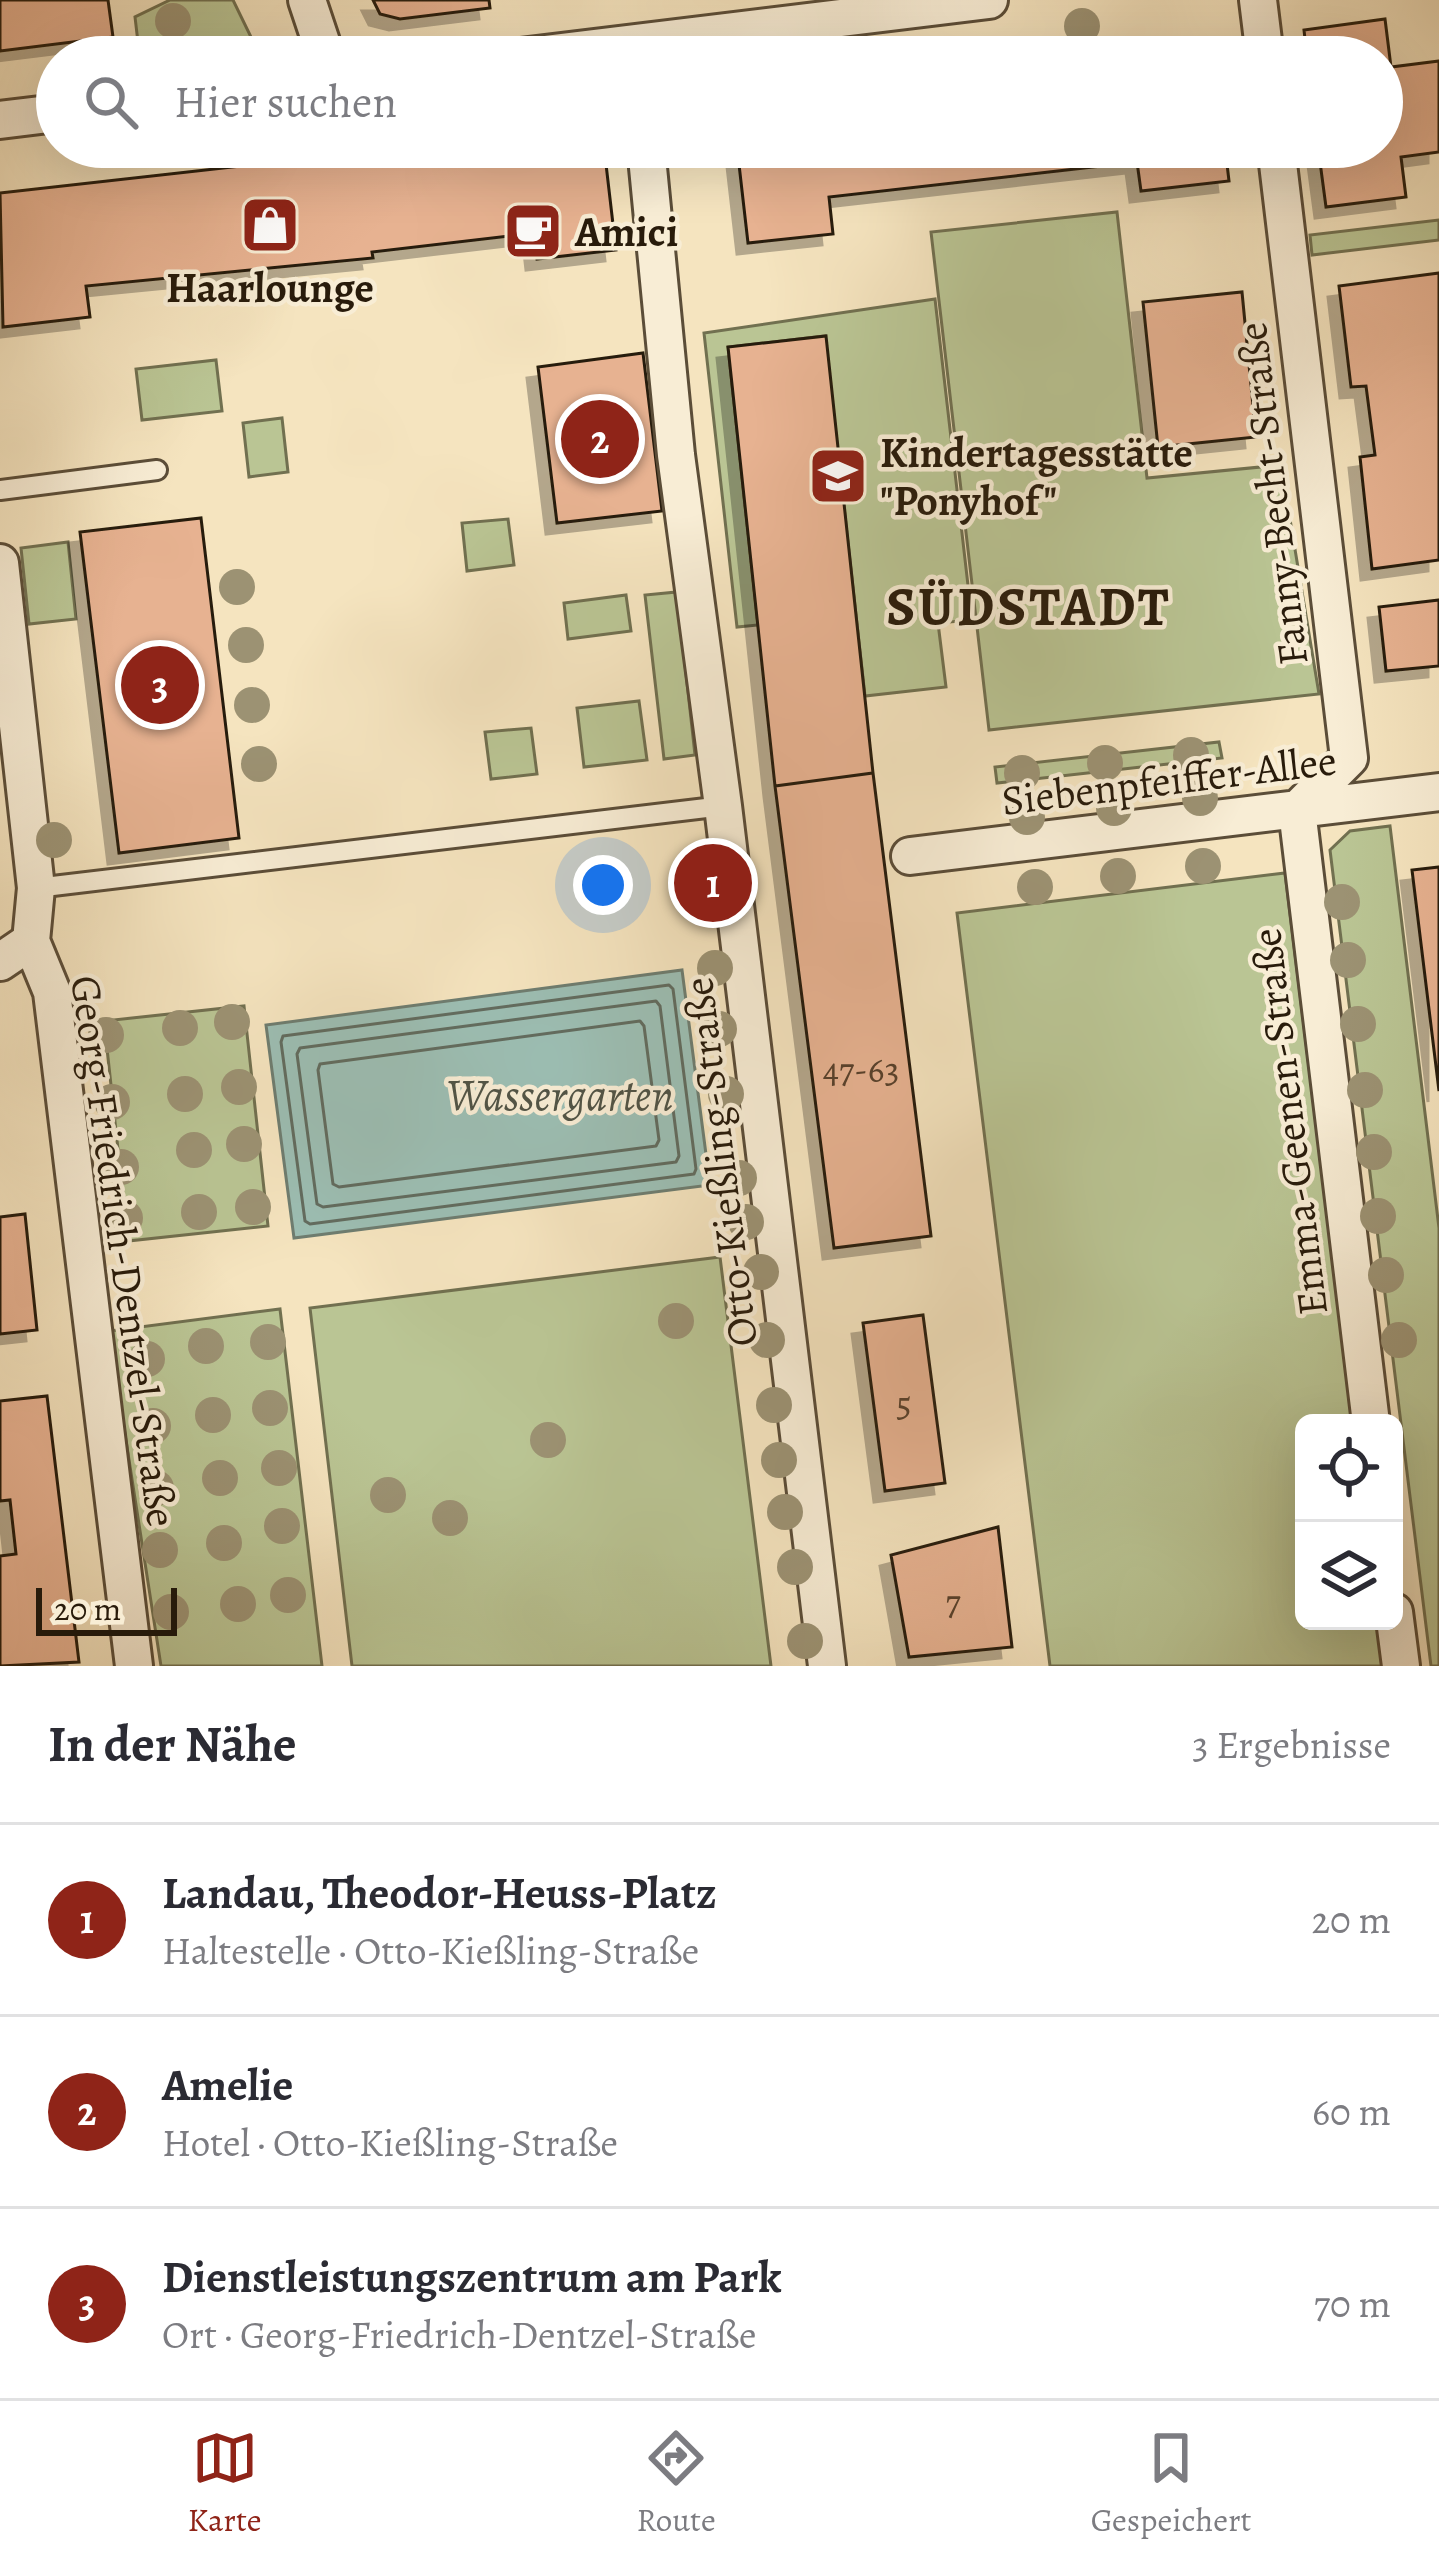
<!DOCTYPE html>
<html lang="de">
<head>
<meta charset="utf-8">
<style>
  :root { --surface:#fff; --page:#f7f7f7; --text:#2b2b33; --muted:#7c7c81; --line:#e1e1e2; --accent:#8f2418 }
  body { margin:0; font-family:Alegreya,serif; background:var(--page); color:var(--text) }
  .controls { position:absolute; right:36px; bottom:36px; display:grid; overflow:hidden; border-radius:18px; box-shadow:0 12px 48px #0002 }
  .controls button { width:108px; height:108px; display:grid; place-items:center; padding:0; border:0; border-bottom:3px solid var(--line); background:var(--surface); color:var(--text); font:60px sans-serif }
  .scale { position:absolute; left:36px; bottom:30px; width:141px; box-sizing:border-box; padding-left:12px; border:6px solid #281b0b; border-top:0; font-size:33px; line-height:42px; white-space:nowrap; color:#281b0b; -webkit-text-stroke:9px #f8edd5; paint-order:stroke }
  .you { position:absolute; left:603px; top:885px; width:42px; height:42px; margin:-30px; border:9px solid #fff; border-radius:50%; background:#1a73e8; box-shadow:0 0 0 18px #1a73e833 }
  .badge { display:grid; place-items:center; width:78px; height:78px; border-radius:50%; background:var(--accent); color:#fff; font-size:39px; font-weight:700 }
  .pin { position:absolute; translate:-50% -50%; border:6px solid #fff; box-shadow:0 3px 12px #0006 }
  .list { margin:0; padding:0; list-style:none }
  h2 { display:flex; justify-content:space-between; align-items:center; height:156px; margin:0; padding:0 48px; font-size:51px }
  h2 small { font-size:39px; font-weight:400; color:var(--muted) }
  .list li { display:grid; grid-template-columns:78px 1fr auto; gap:36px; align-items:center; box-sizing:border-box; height:192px; padding:0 48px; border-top:3px solid var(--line) }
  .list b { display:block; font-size:45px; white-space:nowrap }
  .list p { margin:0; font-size:39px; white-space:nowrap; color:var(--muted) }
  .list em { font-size:39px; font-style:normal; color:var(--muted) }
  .icon { flex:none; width:66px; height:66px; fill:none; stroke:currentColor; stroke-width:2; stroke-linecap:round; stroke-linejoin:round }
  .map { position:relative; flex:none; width:1439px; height:1666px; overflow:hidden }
  .search { position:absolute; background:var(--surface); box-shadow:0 12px 48px #0002; left:36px; right:36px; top:36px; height:132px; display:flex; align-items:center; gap:30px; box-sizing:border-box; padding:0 42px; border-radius:66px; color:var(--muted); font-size:45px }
  .sheet { height:732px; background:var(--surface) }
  nav { display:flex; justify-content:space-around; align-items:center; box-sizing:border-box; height:168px; border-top:3px solid var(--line); background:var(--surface); font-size:33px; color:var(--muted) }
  nav a { display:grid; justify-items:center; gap:6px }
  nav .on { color:var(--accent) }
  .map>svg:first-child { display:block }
</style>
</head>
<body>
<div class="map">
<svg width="1439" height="1666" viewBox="0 0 1439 1666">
  <defs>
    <filter id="shadow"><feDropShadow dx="-11" dy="11" stdDeviation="0" flood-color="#0004"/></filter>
  </defs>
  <rect width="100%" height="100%" fill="#f5e4bf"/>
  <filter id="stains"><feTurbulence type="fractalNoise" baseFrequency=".00167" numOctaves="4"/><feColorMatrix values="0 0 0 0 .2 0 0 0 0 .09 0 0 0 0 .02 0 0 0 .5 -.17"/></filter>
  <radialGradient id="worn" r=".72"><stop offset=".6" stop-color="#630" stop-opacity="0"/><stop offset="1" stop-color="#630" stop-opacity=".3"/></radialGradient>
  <path fill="#bac594" stroke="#717050" stroke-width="3" d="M 170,0 L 233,0 L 251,37 L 139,51 L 135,17 Z
    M 1117,212 L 1147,478 L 1281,465 L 1319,694 L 989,730 L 931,232 Z
    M 1439,220 L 1439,240 L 1312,255 L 1310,235 Z
    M 935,299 L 972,620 L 938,623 L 946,687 L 865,696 L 825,336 L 728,347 L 758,625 L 737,627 L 704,333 Z
    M 216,360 L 222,411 L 142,420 L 136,369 Z
    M 282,418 L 288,472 L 249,477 L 243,423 Z
    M 508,519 L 514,565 L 467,571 L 462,523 Z
    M 68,542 L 76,619 L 29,624 L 21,548 Z
    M 677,592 L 695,755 L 664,759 L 645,595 Z
    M 626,595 L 631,631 L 568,639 L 564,603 Z
    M 639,701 L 647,760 L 584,767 L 577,708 Z
    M 531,728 L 537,774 L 491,779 L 485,732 Z
    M 1219,742 L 1222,758 L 997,783 L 995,767 Z
    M 1390,826 L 1439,1228 L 1439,1666 L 1431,1666 L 1330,850 L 1350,831 Z
    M 1285,873 L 1353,1423 L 1304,1423 L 1304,1621 L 1377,1621 L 1382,1666 L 1050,1666 L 957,913 Z
    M 244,1006 L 268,1226 L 128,1241 L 104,1021 Z
    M 720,1257 L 771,1666 L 352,1666 L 310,1308 Z
    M 280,1309 L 322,1666 L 161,1666 L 109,1331 Z"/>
  <path fill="#9cbeb3" stroke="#6e7d70" stroke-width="3" d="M 682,970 L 710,1185 L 294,1238 L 266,1025 Z"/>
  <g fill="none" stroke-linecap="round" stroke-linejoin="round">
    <path stroke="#626c5f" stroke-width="3" d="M 669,985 L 673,989 L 696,1169 L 694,1174 L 310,1224 L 305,1221 L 281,1042 L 283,1036 Z
      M 656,1001 L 660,1006 L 679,1156 L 676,1162 L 323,1207 L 317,1204 L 297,1054 L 300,1048 Z
      M 640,1021 L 644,1026 L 659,1140 L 656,1146 L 339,1187 L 333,1184 L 318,1070 L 320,1064 Z"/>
  </g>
  <path fill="#e7b291" stroke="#281b0b" stroke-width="3" filter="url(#shadow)" d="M 0,0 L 108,0 L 113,37 L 0,51 Z
    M 373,0 L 489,0 L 490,8 L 400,19 L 380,14 Z
    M 1385,19 L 1391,67 L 1439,61 L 1439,152 L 1401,157 L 1406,197 L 1326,207 L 1318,147 L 1382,147 L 1382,57 L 1307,57 L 1304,30 Z
    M 412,147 L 604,147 L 616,250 L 537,259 L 534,233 L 372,252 L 373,258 L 86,286 L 90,317 L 3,327 L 0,193 Z
    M 737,147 L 1225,147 L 1229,181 L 1141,191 L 1137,162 L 829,197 L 833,234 L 748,243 Z
    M 1439,273 L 1439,560 L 1372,569 L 1360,457 L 1375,455 L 1366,386 L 1351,387 L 1339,286 Z
    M 1242,292 L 1256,437 L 1158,447 L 1143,302 Z
    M 826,336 L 873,773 L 775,786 L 728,347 Z
    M 643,353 L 662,511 L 557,523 L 538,367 Z
    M 201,518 L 239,838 L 119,853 L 80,532 Z
    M 1439,600 L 1439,666 L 1386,671 L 1379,607 Z
    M 873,773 L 931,1236 L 834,1248 L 775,786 Z
    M 1439,867 L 1439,1091 L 1412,870 Z
    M 25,1214 L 37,1330 L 0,1334 L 0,1217 Z
    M 923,1315 L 945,1483 L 885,1491 L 863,1323 Z
    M 47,1396 L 79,1662 L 0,1666 L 0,1556 L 16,1554 L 10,1500 L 0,1501 L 0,1401 Z
    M 998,1527 L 1012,1647 L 909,1657 L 891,1555 Z"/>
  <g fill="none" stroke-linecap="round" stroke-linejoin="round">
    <g stroke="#5b4d38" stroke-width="24">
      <path id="lane" d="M 0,490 L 157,470
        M 36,888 L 723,806"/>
    </g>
    <g stroke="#5b4d38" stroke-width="42">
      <path id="street" d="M 307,0 L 326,57
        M 1258,0 L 1265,57
        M 520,57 L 989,0
        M 0,120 L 57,113
        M 646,147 L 676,455 L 723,806 L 827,1666
        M 1276,147 L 1349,758 L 1297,810 L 1371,1423
        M 0,563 L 36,888 L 31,941 L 52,992 L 134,1666
        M 910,856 L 1439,792
        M 0,962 L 31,941
        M 1394,1612 L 1401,1666"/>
    </g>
    <use href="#lane" stroke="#f8edd5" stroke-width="18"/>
    <use href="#street" stroke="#f8edd5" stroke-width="36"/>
  </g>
  <g fill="#9c9273">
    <circle cx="173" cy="21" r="18"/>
    <circle cx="1082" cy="26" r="18"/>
    <circle cx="237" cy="587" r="18"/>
    <circle cx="246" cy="645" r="18"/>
    <circle cx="252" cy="705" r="18"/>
    <circle cx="1191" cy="755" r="18"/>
    <circle cx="1105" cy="763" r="18"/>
    <circle cx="259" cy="764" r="18"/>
    <circle cx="1022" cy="773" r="18"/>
    <circle cx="1200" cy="798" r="18"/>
    <circle cx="1114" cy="808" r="18"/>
    <circle cx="1027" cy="817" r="18"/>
    <circle cx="54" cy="840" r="18"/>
    <circle cx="1203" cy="866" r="18"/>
    <circle cx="1118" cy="876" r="18"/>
    <circle cx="1035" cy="887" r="18"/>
    <circle cx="1342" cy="902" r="18"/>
    <circle cx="1348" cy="960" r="18"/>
    <circle cx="715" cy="968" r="18"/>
    <circle cx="232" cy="1022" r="18"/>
    <circle cx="1358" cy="1024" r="18"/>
    <circle cx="180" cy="1028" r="18"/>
    <circle cx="719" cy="1029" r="18"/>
    <circle cx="106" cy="1035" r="18"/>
    <circle cx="239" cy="1087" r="18"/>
    <circle cx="1365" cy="1090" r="18"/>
    <circle cx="185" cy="1094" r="18"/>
    <circle cx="726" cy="1094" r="18"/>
    <circle cx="112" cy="1102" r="18"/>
    <circle cx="244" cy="1144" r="18"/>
    <circle cx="194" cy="1150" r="18"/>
    <circle cx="1374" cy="1152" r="18"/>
    <circle cx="121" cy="1167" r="18"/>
    <circle cx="739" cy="1178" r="18"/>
    <circle cx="253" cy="1207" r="18"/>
    <circle cx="199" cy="1212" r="18"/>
    <circle cx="1378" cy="1216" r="18"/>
    <circle cx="125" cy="1218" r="18"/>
    <circle cx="746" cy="1222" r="18"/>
    <circle cx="761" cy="1272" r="18"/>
    <circle cx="1386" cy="1275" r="18"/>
    <circle cx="676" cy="1321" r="18"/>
    <circle cx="767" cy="1340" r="18"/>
    <circle cx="1399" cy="1340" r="18"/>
    <circle cx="268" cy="1342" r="18"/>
    <circle cx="206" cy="1346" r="18"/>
    <circle cx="147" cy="1359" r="18"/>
    <circle cx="774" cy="1405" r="18"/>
    <circle cx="270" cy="1408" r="18"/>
    <circle cx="213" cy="1415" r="18"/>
    <circle cx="153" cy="1426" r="18"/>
    <circle cx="548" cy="1440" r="18"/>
    <circle cx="779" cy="1460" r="18"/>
    <circle cx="279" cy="1468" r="18"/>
    <circle cx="220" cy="1478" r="18"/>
    <circle cx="156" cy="1488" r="18"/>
    <circle cx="388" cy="1495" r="18"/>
    <circle cx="785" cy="1512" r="18"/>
    <circle cx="450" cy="1518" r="18"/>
    <circle cx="282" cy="1526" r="18"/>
    <circle cx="224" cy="1543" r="18"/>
    <circle cx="160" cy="1550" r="18"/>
    <circle cx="795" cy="1567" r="18"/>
    <circle cx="288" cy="1595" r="18"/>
    <circle cx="238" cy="1604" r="18"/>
    <circle cx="171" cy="1612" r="18"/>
    <circle cx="805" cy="1641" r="18"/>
  </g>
  <defs>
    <g id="shop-square" transform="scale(3)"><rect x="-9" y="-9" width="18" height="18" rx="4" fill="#8f2418" stroke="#f8edd5"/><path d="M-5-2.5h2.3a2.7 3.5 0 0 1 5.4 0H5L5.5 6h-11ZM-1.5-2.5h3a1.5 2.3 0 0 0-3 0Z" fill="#fff"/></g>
    <g id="cafe-square" transform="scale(3)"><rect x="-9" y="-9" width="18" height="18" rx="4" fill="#8f2418" stroke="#f8edd5"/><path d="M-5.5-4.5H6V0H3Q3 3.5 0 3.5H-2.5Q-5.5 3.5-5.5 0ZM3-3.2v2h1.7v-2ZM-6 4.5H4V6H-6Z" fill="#fff"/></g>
    <g id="school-square" transform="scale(3)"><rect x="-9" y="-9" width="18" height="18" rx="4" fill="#8f2418" stroke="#f8edd5"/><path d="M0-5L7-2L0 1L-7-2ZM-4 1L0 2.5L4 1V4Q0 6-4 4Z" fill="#fff"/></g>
  </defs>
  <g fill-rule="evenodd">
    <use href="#shop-square" x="270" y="225"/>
    <use href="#cafe-square" x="533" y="231"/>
    <use href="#school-square" x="838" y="476"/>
  </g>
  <g text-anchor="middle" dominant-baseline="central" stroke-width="9" stroke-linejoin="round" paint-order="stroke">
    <g font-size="36" fill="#58412c">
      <text x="861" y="1069">47-63</text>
      <text x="904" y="1403">5</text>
      <text x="953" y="1601">7</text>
    </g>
    <g font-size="42" font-weight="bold" fill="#281b0b" stroke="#f8edd5" text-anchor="start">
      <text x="575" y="231">Amici</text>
      <text x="270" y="287" text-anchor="middle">Haarlounge</text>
      <text x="880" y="452">Kindertagesstätte<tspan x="880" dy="48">"Ponyhof"</tspan></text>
    </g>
    <g font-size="42" fill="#281b0b" stroke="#f8edd5">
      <text transform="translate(1272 494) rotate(-97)">Fanny-Becht-Straße</text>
      <text transform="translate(1169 780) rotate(-7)">Siebenpfeiffer-Allee</text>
      <text transform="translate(1289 1122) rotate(-97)">Emma-Geenen-Straße</text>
      <text transform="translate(720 1162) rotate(-97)">Otto-Kießling-Straße</text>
      <text transform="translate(124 1251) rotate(82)">Georg-Friedrich-Dentzel-Straße</text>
    </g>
    <g font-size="45" font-style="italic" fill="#515446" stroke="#f8edd5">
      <text x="560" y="1095">Wassergarten</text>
    </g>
    <g font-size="54" font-weight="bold" letter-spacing="3" fill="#281b0b" stroke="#f8edd5">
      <text x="1029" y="607">SÜDSTADT</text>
    </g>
  </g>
  <rect width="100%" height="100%" filter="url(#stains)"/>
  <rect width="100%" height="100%" fill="url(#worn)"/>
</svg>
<div class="controls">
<button><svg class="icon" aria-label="locate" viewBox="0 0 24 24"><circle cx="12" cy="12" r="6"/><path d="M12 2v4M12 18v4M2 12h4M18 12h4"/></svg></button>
<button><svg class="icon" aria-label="layers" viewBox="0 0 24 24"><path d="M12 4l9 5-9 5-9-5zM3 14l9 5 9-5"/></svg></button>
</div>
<div class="scale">20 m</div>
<div class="you"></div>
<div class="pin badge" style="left:713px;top:883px">1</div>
<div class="pin badge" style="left:600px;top:439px">2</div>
<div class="pin badge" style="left:160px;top:685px">3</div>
<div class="search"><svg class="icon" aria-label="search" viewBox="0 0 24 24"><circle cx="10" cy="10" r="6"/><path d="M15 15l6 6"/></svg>Hier suchen</div>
</div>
<section class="sheet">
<h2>In der Nähe<small>3 Ergebnisse</small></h2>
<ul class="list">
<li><span class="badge">1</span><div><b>Landau, Theodor-Heuss-Platz</b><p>Haltestelle · Otto-Kießling-Straße</p></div><em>20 m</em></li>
<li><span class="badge">2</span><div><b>Amelie</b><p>Hotel · Otto-Kießling-Straße</p></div><em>60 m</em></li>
<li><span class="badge">3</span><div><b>Dienstleistungszentrum am Park</b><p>Ort · Georg-Friedrich-Dentzel-Straße</p></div><em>70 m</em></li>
</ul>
</section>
<nav>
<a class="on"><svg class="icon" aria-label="map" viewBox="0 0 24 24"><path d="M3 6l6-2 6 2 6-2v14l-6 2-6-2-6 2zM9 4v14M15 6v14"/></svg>Karte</a>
<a><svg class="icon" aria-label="directions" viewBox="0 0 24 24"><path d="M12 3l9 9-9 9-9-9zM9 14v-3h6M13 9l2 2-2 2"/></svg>Route</a>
<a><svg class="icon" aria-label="saved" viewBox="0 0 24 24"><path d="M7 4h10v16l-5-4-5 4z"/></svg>Gespeichert</a>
</nav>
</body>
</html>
